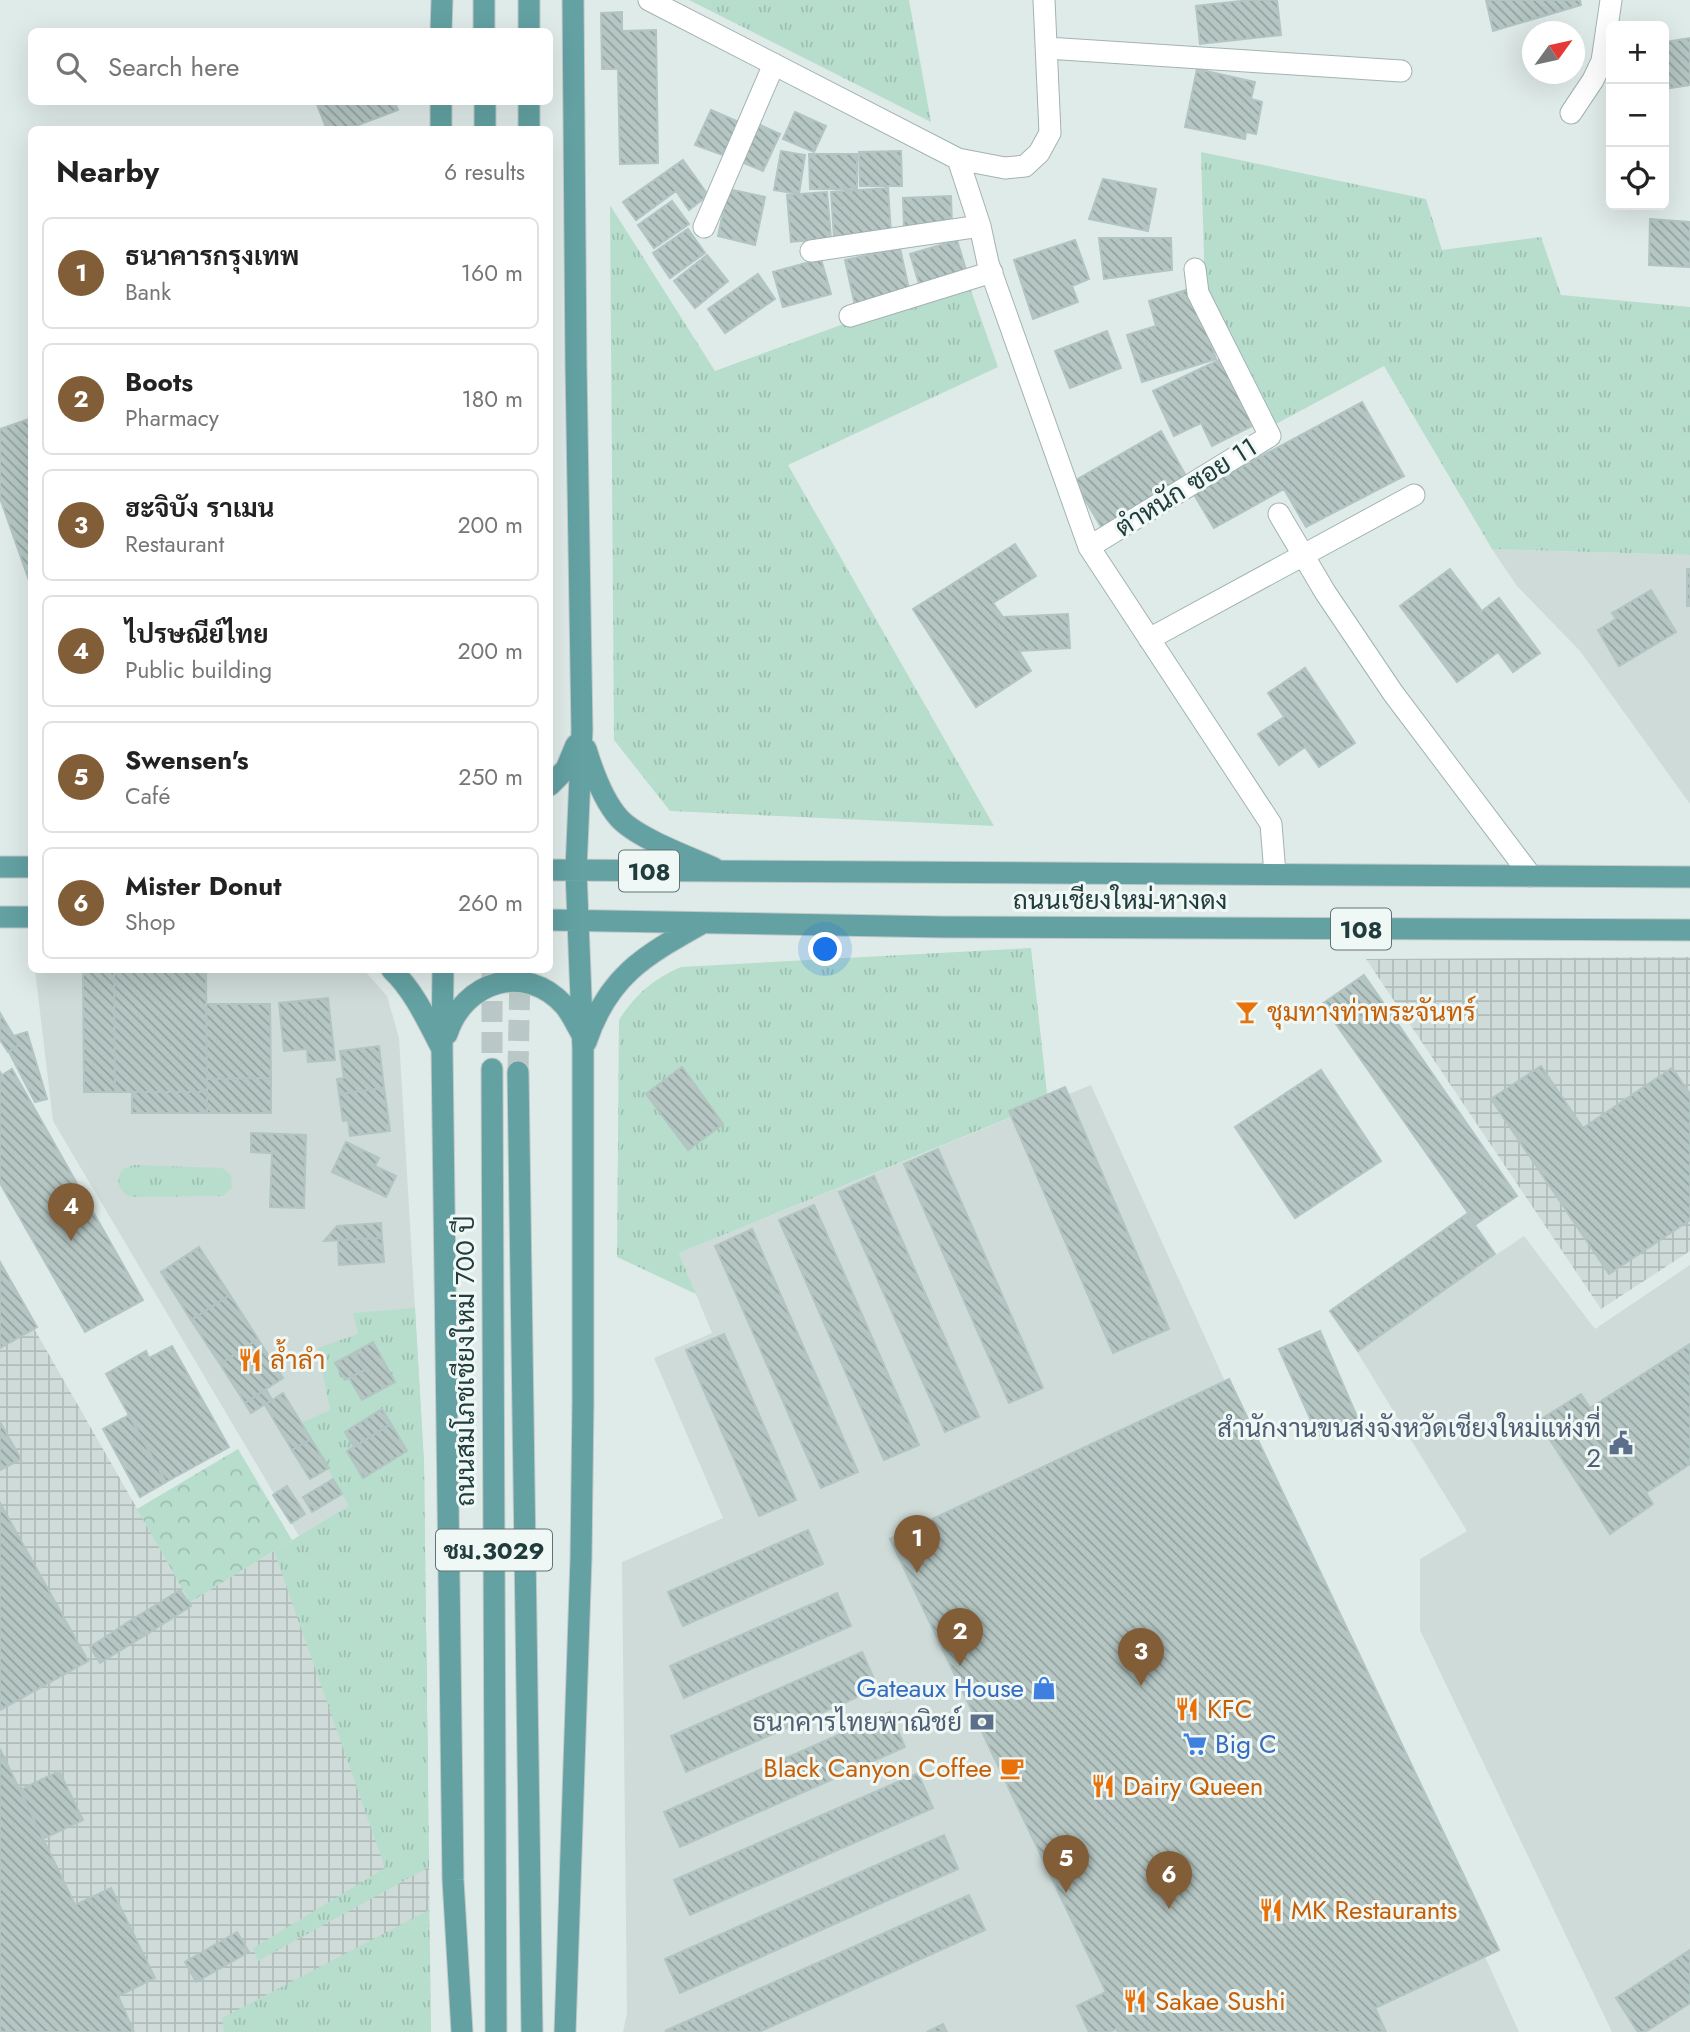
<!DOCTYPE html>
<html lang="en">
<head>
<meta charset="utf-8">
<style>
  :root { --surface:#fff; --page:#f2f2f2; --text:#222; --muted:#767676; --line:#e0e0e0; --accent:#815e38 }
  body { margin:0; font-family:Jost,Sarabun,sans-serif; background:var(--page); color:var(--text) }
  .controls { position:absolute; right:21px; top:21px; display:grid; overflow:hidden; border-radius:10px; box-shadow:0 7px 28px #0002 }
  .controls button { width:63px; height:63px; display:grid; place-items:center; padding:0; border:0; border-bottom:2px solid var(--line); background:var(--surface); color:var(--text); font:35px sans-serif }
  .compass { position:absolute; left:1522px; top:21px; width:63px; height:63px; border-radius:50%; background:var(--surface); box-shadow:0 7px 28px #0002; rotate:57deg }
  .you { position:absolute; left:826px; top:950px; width:24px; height:24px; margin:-18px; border:5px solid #fff; border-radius:50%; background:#1a73e8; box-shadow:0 0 0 10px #1a73e833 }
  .badge { display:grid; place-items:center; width:46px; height:46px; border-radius:50%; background:var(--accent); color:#fff; font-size:23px; font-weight:700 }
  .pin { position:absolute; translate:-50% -58px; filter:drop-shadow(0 2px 4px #0008) }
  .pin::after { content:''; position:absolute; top:37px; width:24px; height:21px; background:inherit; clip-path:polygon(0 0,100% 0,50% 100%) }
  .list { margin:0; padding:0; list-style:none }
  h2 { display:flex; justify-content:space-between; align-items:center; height:91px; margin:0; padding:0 28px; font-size:30px }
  h2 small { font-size:23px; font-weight:400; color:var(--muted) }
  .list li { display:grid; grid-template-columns:46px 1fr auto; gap:21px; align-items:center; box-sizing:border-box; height:112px; margin:0 14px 14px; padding:0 14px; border:2px solid var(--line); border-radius:10px }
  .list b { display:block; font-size:26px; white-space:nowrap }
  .list p { margin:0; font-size:23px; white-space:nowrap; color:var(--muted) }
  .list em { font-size:23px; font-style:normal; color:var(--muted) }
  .icon { flex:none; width:38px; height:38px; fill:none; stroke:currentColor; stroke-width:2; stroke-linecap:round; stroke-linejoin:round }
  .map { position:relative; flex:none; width:1690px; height:2032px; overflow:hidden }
  .search { position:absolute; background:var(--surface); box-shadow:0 7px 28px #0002; left:28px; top:28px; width:525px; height:77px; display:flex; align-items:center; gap:18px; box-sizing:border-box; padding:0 24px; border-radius:10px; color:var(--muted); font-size:26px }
  .panel { position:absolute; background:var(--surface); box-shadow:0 7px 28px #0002; left:28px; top:126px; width:525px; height:847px; border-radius:10px }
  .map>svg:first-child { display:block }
</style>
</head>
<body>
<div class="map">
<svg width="1690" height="2032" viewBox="0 0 1690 2032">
  <defs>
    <pattern id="industrial-grid" width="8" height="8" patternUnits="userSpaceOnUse" patternTransform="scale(1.75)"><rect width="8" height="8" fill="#cedbd8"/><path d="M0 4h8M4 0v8" fill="none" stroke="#b1bdba"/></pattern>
    <pattern id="grass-tufts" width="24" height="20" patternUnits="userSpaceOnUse" patternTransform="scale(1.75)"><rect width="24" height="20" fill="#b7ddcc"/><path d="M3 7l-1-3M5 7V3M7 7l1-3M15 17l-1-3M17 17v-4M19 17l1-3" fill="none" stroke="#9dbfb0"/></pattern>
    <pattern id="forest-crowns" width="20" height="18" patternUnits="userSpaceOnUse" patternTransform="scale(1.75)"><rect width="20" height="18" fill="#b7ddcc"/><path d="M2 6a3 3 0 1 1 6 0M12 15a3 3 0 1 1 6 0" fill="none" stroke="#9dbfb0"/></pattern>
    <pattern id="building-back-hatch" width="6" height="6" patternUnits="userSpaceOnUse" patternTransform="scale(1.75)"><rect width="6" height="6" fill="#b5c6c3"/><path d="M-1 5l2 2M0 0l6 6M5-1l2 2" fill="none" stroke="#93a2a0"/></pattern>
  </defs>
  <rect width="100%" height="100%" fill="#dfebe9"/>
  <path fill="#cedbd8" d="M 1492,549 L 1690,555 L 1690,804 L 1580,651 L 1517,586 Z
    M 35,970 L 364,970 L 387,996 L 399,1038 L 424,1462 L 299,1536 L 53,1121 Z
    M 1091,1085 L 1519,2032 L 623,2032 L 627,2013 L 622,1562 L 723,1518 L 654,1358 L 712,1333 L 679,1253 Z
    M 1524,1236 L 1595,1329 L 1690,1265 L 1690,2032 L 1612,2032 L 1420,1630 L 1420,1559 L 1467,1531 L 1356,1350 Z"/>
  <path fill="url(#industrial-grid)" d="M 1690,957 L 1690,1251 L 1601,1309 L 1366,959 Z
    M 0,1269 L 190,1601 L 424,1462 L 431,2032 L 0,2032 Z"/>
  <path fill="url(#grass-tufts)" d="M 689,0 L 909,0 L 931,122 Z
    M 1201,152 L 1426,199 L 1442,250 L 1541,237 L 1561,295 L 1690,307 L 1690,555 L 1492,549 L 1384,366 L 1274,425 L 1205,291 Z
    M 610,205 L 715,371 L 967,279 L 998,367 L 788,465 L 994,826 L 670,811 L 614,740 Z
    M 1031,948 L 1048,1102 L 679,1253 L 696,1294 L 617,1257 L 619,1020 C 635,995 653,979 681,967 Z
    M 134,1165 L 222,1168 L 231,1175 L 232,1188 L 223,1196 L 132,1197 C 119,1192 114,1181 123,1169 Z
    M 415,1308 L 424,1462 L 429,1867 L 258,1961 L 253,1948 L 385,1868 L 274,1551 L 349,1506 L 301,1423 L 330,1410 L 318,1348 L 358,1334 L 353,1313 Z
    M 429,1910 L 431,2032 L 224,2032 L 222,2018 Z"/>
  <path fill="url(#forest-crowns)" d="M 238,1449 L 292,1540 L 190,1602 L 137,1509 Z"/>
  <path fill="url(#building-back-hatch)" stroke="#b2c5c2" stroke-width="2" d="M 1250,0 L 1277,0 L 1281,35 L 1200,44 L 1196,6 Z
    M 1486,0 L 1580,0 L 1581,5 L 1493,31 Z
    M 622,12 L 622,31 L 656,30 L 658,163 L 620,164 L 618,69 L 602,69 L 601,13 Z
    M 1690,38 L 1690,85 L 1670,88 L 1664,56 L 1664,42 Z
    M 1197,69 L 1255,82 L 1251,99 L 1262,102 L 1256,134 L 1246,132 L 1245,139 L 1185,127 Z
    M 316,102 L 395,102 L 398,110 L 345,130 L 327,130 Z
    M 711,110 L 746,125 L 731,158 L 695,145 Z
    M 795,112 L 826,126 L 814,152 L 783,139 Z
    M 756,123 L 780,134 L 763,171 L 739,161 Z
    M 781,151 L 805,155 L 799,194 L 774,190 Z
    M 901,151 L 902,186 L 860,186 L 859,152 Z
    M 809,154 L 857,154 L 857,189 L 810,189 Z
    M 683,160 L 708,195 L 689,210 L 676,191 L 636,220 L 623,202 Z
    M 1103,179 L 1156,189 L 1148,231 L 1089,219 Z
    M 888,188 L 891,233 L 834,237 L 831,192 Z
    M 728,189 L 765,197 L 755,245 L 718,236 Z
    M 827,192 L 831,238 L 791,242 L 787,195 Z
    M 951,196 L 952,224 L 904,226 L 903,198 Z
    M 672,201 L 689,224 L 654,248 L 638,225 Z
    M 1650,219 L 1690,222 L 1690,267 L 1649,265 Z
    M 688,229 L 705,253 L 670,278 L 653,253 Z
    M 1099,238 L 1171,238 L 1172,270 L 1104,279 Z
    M 957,240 L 967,273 L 920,287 L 910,254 Z
    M 1075,240 L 1089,279 L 1072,286 L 1078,302 L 1033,319 L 1014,260 Z
    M 900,248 L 910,294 L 855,306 L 845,260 Z
    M 707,255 L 728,281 L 695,308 L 674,281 Z
    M 821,259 L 831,294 L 783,307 L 773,272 Z
    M 758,274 L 775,299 L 725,333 L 708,309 Z
    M 1193,288 L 1216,359 L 1142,382 L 1127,335 L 1156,326 L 1149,301 Z
    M 1107,331 L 1121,368 L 1070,388 L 1055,351 Z
    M 1223,358 L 1254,425 L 1212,446 L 1201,423 L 1174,436 L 1153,391 Z
    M 1362,402 L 1404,476 L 1306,527 L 1284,489 L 1214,528 L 1193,493 Z
    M 32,418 L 32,589 L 0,498 L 0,429 Z
    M 1161,431 L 1190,483 L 1104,532 L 1074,481 Z
    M 1015,544 L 1036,576 L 993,603 L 1003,617 L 1068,614 L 1070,648 L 1019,651 L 1031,671 L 976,707 L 913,609 Z
    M 1450,569 L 1482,611 L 1499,598 L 1540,653 L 1513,672 L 1498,652 L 1457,682 L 1400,606 Z
    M 1687,569 L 1690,569 L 1690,606 L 1687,606 Z
    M 1651,590 L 1676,632 L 1619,666 L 1598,630 L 1616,619 L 1612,613 Z
    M 1305,668 L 1355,743 L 1319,767 L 1305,747 L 1279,765 L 1258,734 L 1284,717 L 1268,693 Z
    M 114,970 L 206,970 L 207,1092 L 115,1092 Z
    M 83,972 L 114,972 L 115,1092 L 84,1092 Z
    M 1364,975 L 1517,1196 L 1476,1224 L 1322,1004 Z
    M 328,998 L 335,1060 L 308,1062 L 307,1049 L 284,1051 L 279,1003 Z
    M 206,1004 L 270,1004 L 271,1078 L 207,1079 Z
    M 0,1013 L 19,1045 L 8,1052 L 0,1040 Z
    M 27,1032 L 47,1099 L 35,1102 L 9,1052 L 19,1045 L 13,1036 Z
    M 379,1046 L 384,1088 L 339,1094 L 337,1079 L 344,1078 L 340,1051 Z
    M 1541,1066 L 1583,1128 L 1672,1068 L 1690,1094 L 1690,1220 L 1609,1274 L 1491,1099 Z
    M 682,1067 L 723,1124 L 688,1150 L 646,1094 Z
    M 12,1069 L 143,1300 L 85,1332 L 0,1183 L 0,1072 L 2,1075 Z
    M 1321,1070 L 1381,1161 L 1295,1218 L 1235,1127 Z
    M 271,1078 L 271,1113 L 207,1113 L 207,1079 Z
    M 1065,1087 L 1169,1329 L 1113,1353 L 1009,1111 Z
    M 384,1088 L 390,1131 L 350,1136 L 348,1120 L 343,1121 L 339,1094 Z
    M 132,1092 L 207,1092 L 207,1113 L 132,1113 Z
    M 251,1133 L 306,1135 L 304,1208 L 270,1207 L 272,1153 L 251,1152 Z
    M 346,1142 L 379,1158 L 375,1166 L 396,1176 L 386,1197 L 332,1172 Z
    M 938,1149 L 1043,1388 L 1009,1403 L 904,1164 Z
    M 874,1176 L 979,1417 L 945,1432 L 839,1192 Z
    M 814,1205 L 919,1445 L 884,1460 L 779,1220 Z
    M 1467,1214 L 1495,1254 L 1358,1351 L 1330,1311 Z
    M 381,1223 L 382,1238 L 324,1241 L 337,1226 Z
    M 752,1229 L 858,1472 L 821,1488 L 715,1246 Z
    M 382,1238 L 384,1262 L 339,1265 L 338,1240 Z
    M 199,1247 L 230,1295 L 191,1320 L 161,1272 Z
    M 0,1262 L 37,1327 L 0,1348 Z
    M 230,1295 L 258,1339 L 220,1364 L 191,1320 Z
    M 1320,1331 L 1358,1419 L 1318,1436 L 1279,1349 Z
    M 724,1334 L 796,1500 L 759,1516 L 686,1350 Z
    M 258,1339 L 283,1378 L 245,1403 L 220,1364 Z
    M 373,1342 L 395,1382 L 362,1400 L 349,1378 L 365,1370 L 355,1352 Z
    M 1690,1344 L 1690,1464 L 1646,1493 L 1653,1504 L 1610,1534 L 1538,1421 L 1581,1394 L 1590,1408 Z
    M 172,1346 L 229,1447 L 166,1482 L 106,1374 L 146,1351 L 149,1358 Z
    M 355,1352 L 365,1370 L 345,1380 L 335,1363 Z
    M 1229,1379 L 1499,1950 L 1375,2008 L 1386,2032 L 1118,2032 L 1116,2029 L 1109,2032 L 1089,2032 L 1077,2006 L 1106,1992 L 890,1539 Z
    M 266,1389 L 272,1400 L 251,1413 L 245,1403 Z
    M 283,1393 L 311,1439 L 292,1450 L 265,1405 Z
    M 382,1409 L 391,1424 L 354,1447 L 345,1432 Z
    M 129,1415 L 166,1482 L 140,1497 L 103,1429 Z
    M 0,1422 L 21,1459 L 0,1470 Z
    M 391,1424 L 407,1451 L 363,1478 L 347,1451 Z
    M 311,1439 L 329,1468 L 310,1479 L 292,1450 Z
    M 333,1479 L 342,1494 L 312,1512 L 303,1497 Z
    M 287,1486 L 305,1514 L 291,1523 L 273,1495 Z
    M 0,1503 L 88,1661 L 0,1710 Z
    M 808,1530 L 823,1564 L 683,1626 L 668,1592 Z
    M 180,1590 L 191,1606 L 144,1636 L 133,1619 Z
    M 837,1593 L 851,1626 L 684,1698 L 670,1666 Z
    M 133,1619 L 144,1636 L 100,1663 L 90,1647 Z
    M 862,1652 L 878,1688 L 686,1772 L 671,1736 Z
    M 890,1712 L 905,1747 L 680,1847 L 664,1812 Z
    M 0,1749 L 75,1905 L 111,1888 L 155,1978 L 118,1996 L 134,2032 L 0,2032 Z
    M 59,1771 L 83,1820 L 43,1839 L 20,1790 Z
    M 918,1773 L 933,1808 L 690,1915 L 674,1880 Z
    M 944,1835 L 958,1869 L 680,1993 L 665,1959 Z
    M 969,1895 L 985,1930 L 759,2032 L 665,2031 Z
    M 237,1932 L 249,1952 L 196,1982 L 185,1962 Z
    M 1690,1950 L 1690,2003 L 1645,2032 L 1638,2032 L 1616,1998 Z
    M 943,2024 L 947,2032 L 927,2032 Z"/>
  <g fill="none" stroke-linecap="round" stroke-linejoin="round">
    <path stroke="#b9c8c6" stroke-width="21" stroke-dasharray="21 10" stroke-linecap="butt" d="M 492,970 L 492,1069
      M 518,1072 L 520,970"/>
    <g stroke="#a2b3b2" stroke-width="23">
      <path id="minor" d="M 649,0 L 958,159 L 1005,168 L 1025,166 L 1039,153 L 1050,133 L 1044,0
        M 1047,48 L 1401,71
        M 1571,113 L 1593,80 L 1602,61 L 1611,0
        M 958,159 L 980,226 L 988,263 L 1089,547 L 1271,824 L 1275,874
        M 704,227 L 774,64
        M 811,251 L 980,226
        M 850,316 L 992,272
        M 1279,514 L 1325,592 L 1393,693 L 1531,876
        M 1089,547 L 1270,436 L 1198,293 L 1195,269
        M 1149,639 L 1414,495"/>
    </g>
    <g stroke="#c1c8c8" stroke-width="23">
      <path id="primary" d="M 484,0 L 484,32
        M 441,32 L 442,0
        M 529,32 L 529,0
        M 485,102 L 485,130
        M 441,130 L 441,102
        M 529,130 L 529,102
        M 586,749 C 593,772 603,800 619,818 C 637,838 689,857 714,868
        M 550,785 L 566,769 L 576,745
        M 0,867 L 32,867
        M 550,870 L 1690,877
        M 0,917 L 32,917
        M 550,920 L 943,927 L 1690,930
        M 392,970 C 414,991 427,1020 441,1047
        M 443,970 L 442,1049 L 453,1880 L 462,2032
        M 447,1034 C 464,981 525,962 564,1005 C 571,1013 576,1024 581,1033
        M 586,1042 C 608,976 644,956 701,924
        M 492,1069 L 496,2032
        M 518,1072 L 532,2032
        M 565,2032 L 581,1558 L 583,1402 L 583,1049 L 576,870 L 582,730 L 576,365 L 573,0"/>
    </g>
    <use href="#minor" stroke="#fff" stroke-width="21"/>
    <use href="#primary" stroke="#63a1a2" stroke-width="21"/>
  </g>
  <defs>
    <g id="bar-bare" transform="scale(1.89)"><path d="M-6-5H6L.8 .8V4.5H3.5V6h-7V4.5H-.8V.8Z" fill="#e8710a" stroke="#f0f8f6" stroke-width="2.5" paint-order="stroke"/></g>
    <g id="restaurant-bare" transform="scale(1.89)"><path d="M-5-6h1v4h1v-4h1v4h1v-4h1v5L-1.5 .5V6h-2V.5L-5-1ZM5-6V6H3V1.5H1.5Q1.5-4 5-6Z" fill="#e8710a" stroke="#f0f8f6" stroke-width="2.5" paint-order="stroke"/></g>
    <g id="civic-bare" transform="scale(1.89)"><path d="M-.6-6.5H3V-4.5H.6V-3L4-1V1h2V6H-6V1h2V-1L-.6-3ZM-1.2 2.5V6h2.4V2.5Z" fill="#5c6f8a" stroke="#f0f8f6" stroke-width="2.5" paint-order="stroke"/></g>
    <g id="shop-bare" transform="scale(1.89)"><path d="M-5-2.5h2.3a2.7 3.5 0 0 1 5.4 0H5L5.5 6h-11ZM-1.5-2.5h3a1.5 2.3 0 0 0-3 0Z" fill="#3f7fe0" stroke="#f0f8f6" stroke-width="2.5" paint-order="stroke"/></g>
    <g id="bank-bare" transform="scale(1.89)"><path d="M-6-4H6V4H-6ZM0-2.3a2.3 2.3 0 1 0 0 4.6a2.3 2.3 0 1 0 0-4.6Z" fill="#5c6f8a" stroke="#f0f8f6" stroke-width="2.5" paint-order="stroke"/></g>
    <g id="supermarket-bare" transform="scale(1.89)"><path d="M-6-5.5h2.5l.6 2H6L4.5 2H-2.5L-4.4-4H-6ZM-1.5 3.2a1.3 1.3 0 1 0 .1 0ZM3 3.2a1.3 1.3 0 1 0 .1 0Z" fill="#3f7fe0" stroke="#f0f8f6" stroke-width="2.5" paint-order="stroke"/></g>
    <g id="cafe-bare" transform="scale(1.89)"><path d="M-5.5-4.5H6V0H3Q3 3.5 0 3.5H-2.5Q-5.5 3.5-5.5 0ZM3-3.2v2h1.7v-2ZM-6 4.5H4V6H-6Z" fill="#e8710a" stroke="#f0f8f6" stroke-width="2.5" paint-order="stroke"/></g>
  </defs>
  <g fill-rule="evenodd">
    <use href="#bar-bare" x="1247" y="1012"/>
    <use href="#restaurant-bare" x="250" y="1360"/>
    <use href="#civic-bare" x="1621" y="1443"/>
    <use href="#shop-bare" x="1044" y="1688"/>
    <use href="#restaurant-bare" x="1187" y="1709"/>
    <use href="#bank-bare" x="982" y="1722"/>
    <use href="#supermarket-bare" x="1195" y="1744"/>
    <use href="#cafe-bare" x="1012" y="1768"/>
    <use href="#restaurant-bare" x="1103" y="1786"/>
    <use href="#restaurant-bare" x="1271" y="1910"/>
    <use href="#restaurant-bare" x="1135" y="2001"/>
  </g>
  <g text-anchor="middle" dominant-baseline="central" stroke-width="6" stroke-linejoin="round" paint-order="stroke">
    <g fill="#f0f8f6" stroke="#5e7474" stroke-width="2">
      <rect x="619" y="850.5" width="60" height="41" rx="5"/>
      <rect x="1331" y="908.5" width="60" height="41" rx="5"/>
      <rect x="436" y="1529.5" width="116" height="41" rx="5"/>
    </g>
    <g font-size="24" font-weight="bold" fill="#203c3c">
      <text x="649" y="871">108</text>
      <text x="1361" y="929">108</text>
      <text x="494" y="1550">ชม.3029</text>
    </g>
    <g font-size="26" fill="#203c3c" stroke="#f0f8f6">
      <text transform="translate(1186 487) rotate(-32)">ตำหนัก ซอย 11</text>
      <text x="1120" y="900">ถนนเชียงใหม่-หางดง</text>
      <text transform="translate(465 1361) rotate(-90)">ถนนสมโภชเชียงใหม่ 700 ปี</text>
    </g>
    <g font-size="26" fill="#c56008" stroke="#f0f8f6" text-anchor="start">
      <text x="1267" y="1012">ชุมทางท่าพระจันทร์</text>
      <text x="270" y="1360">ล้ำลำ</text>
      <text x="1207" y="1709">KFC</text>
      <text x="992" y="1768" text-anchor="end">Black Canyon Coffee</text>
      <text x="1123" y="1786">Dairy Queen</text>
      <text x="1291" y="1910">MK Restaurants</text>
      <text x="1155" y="2001">Sakae Sushi</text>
    </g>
    <g font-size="26" fill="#4e5e75" stroke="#f0f8f6" text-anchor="end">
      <text x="1601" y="1428">สำนักงานขนส่งจังหวัดเชียงใหม่แห่งที่<tspan x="1601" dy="30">2</tspan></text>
      <text x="962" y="1722">ธนาคารไทยพาณิชย์</text>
    </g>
    <g font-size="26" fill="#366cbe" stroke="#f0f8f6" text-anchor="end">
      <text x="1024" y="1688">Gateaux House</text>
      <text x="1215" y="1744" text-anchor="start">Big C</text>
    </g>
  </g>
</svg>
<div class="controls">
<button>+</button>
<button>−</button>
<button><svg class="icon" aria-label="locate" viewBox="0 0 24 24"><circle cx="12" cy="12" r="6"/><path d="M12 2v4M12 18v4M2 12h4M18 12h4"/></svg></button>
</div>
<svg class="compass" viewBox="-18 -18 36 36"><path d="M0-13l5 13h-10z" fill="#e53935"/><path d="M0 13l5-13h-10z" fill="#767676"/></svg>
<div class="you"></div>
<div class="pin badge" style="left:917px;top:1573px">1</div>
<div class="pin badge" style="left:960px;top:1666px">2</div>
<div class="pin badge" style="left:1141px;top:1686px">3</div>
<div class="pin badge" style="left:71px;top:1241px">4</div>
<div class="pin badge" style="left:1066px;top:1893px">5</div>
<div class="pin badge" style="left:1169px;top:1909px">6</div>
<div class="search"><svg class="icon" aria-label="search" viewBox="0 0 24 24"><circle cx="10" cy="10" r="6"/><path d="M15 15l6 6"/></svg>Search here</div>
<section class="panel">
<h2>Nearby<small>6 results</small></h2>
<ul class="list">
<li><span class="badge">1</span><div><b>ธนาคารกรุงเทพ</b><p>Bank</p></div><em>160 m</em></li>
<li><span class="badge">2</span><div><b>Boots</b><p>Pharmacy</p></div><em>180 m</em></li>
<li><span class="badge">3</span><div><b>ฮะจิบัง ราเมน</b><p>Restaurant</p></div><em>200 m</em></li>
<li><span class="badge">4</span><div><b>ไปรษณีย์ไทย</b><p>Public building</p></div><em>200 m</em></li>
<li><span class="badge">5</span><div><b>Swensen's</b><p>Café</p></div><em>250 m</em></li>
<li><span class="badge">6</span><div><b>Mister Donut</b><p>Shop</p></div><em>260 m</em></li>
</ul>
</section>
</div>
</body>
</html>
